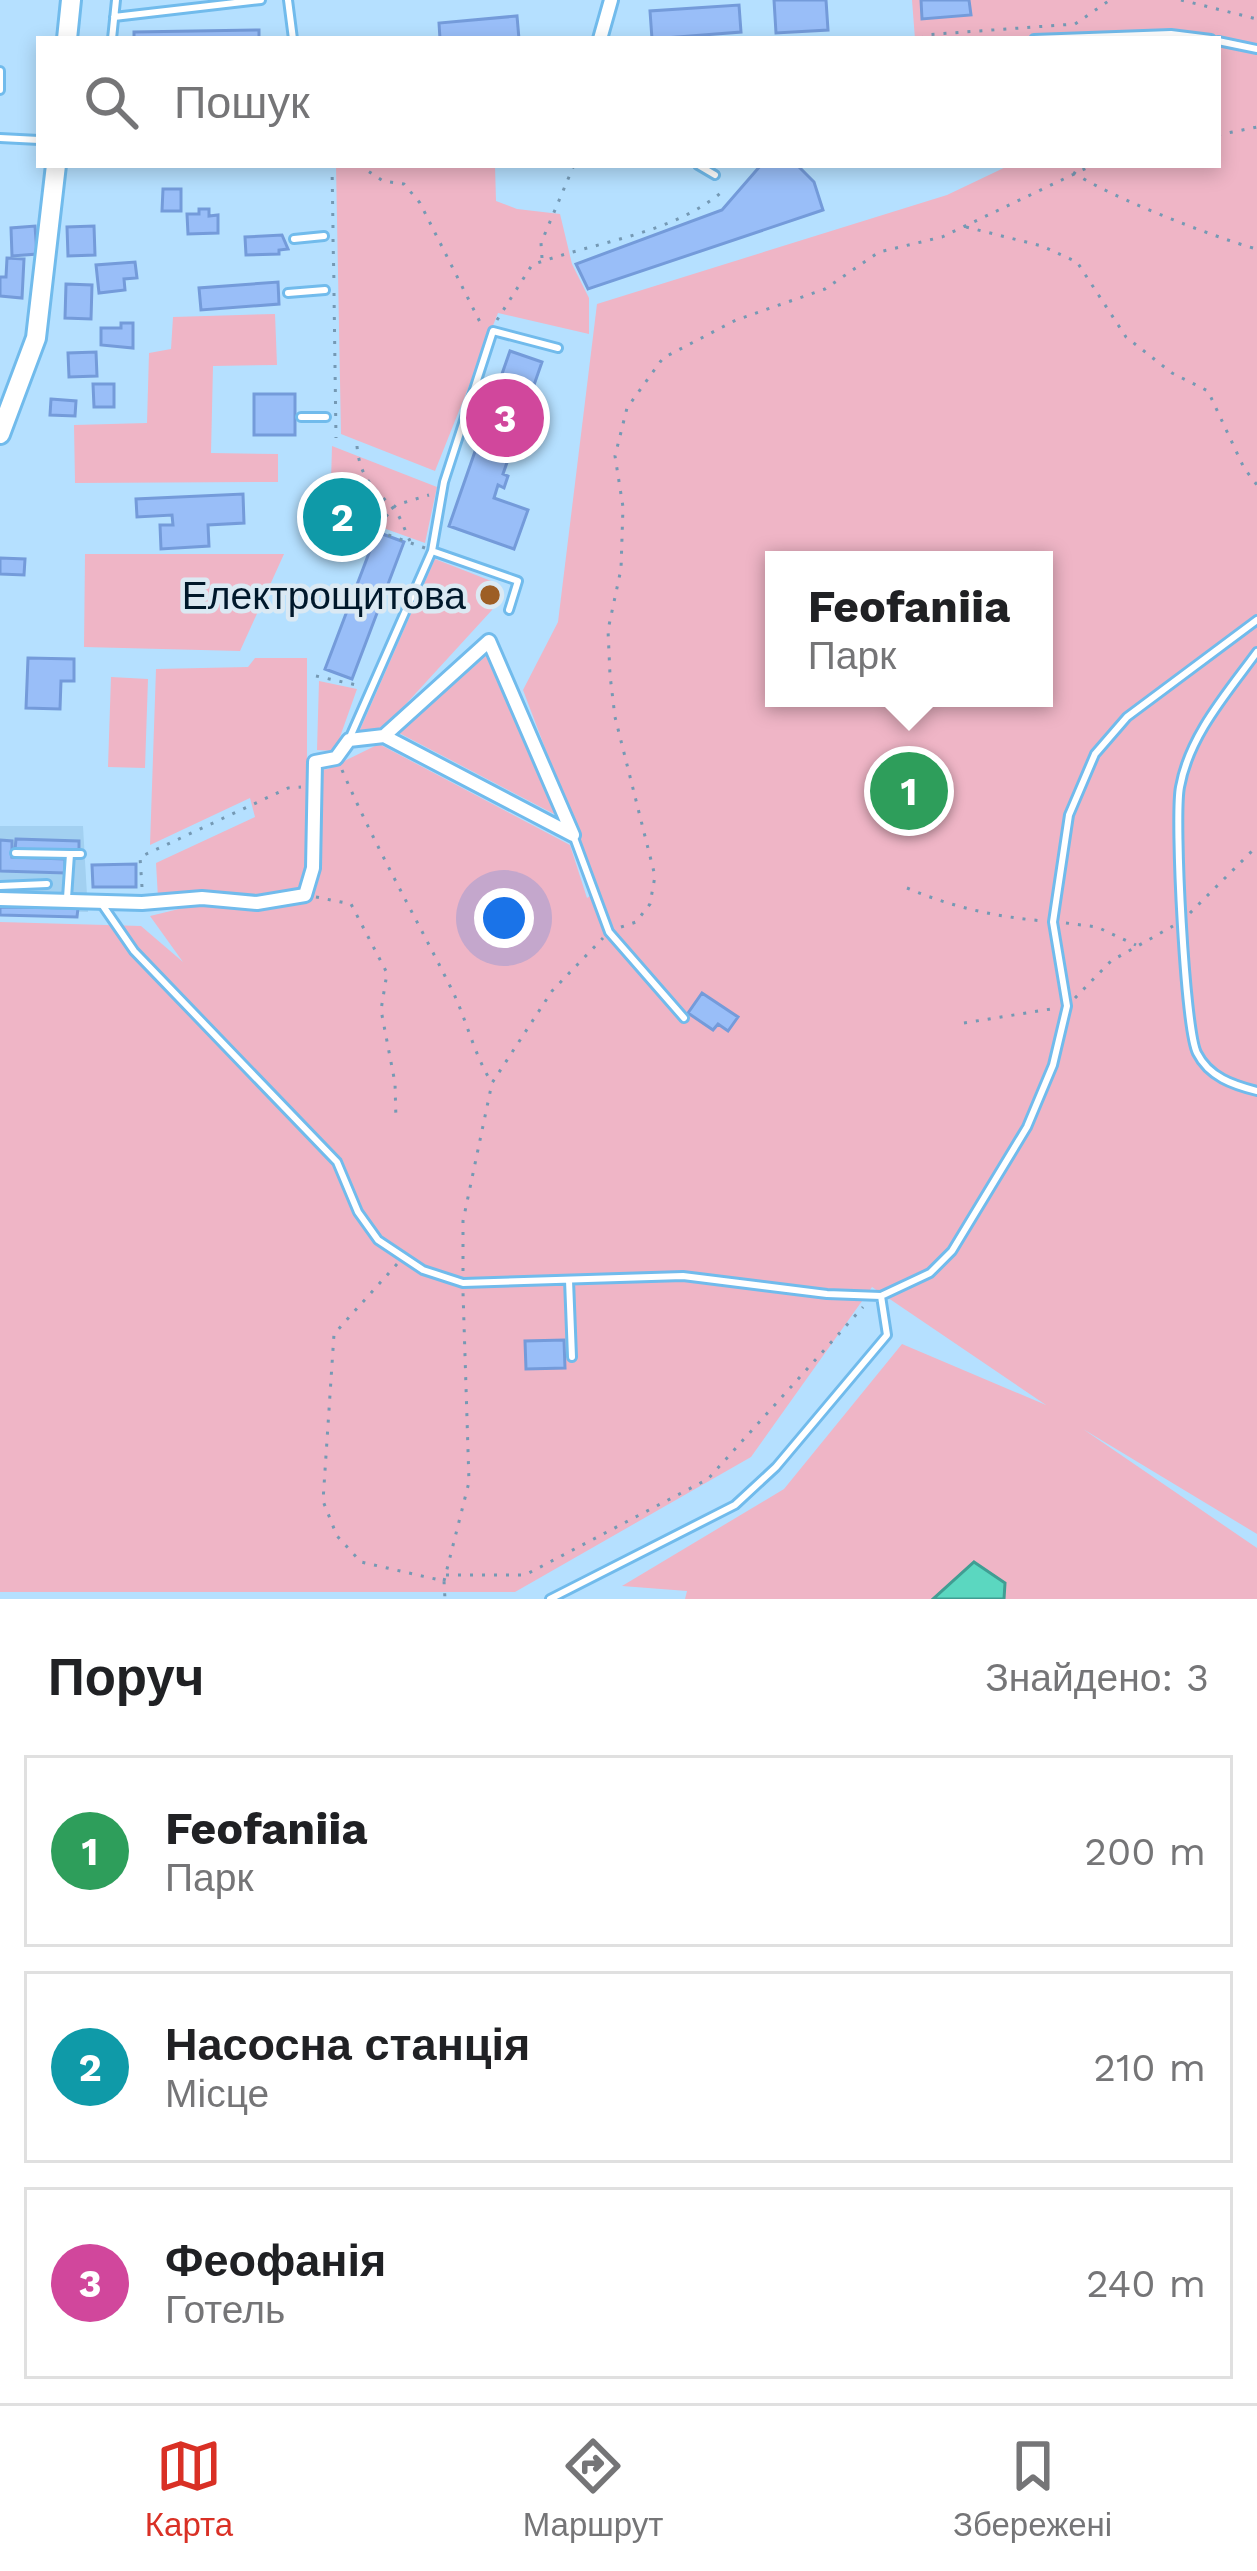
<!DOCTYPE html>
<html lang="uk">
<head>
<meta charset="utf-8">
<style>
  :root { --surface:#fff; --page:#f6f6f6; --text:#202124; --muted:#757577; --line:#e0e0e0; --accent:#d93025 }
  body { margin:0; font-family:"Work Sans",sans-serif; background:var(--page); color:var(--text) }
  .you { position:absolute; left:504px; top:918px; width:42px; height:42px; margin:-30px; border:9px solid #fff; border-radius:50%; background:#1a73e8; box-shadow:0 0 0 18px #1a73e833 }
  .badge { display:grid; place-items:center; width:78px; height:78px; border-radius:50%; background:var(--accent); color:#fff; font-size:39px; font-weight:700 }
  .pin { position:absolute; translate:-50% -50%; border:6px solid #fff; box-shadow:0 3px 12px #0006 }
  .popup { position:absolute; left:765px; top:551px; width:288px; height:156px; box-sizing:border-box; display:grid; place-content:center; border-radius:0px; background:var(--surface); filter:drop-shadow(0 3px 9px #0005); font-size:39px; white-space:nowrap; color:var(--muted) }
  .popup b { font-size:45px; color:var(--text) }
  .popup::after { content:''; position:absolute; left:50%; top:100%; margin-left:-24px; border:24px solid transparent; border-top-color:var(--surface) }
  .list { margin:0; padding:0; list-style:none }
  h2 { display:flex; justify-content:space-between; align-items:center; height:156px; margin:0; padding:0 48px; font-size:51px }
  h2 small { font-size:39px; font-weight:400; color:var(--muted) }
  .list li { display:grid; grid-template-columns:78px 1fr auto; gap:36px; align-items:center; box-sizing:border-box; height:192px; margin:0 24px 24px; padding:0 24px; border:3px solid var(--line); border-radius:0px }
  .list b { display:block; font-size:45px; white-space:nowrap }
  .list p { margin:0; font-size:39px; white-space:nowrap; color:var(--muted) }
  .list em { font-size:39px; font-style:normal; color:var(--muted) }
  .icon { flex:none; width:66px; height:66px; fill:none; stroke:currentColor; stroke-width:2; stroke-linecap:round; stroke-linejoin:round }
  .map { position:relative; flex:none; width:1257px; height:1599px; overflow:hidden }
  .search { position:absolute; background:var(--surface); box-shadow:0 6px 18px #0003; left:36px; right:36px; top:36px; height:132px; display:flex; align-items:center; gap:30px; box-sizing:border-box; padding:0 42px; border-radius:0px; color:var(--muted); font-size:45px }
  .sheet { height:804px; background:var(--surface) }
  nav { display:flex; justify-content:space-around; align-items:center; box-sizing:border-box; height:168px; border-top:3px solid var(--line); background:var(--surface); font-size:33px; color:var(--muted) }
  nav a { display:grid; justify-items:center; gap:6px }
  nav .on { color:var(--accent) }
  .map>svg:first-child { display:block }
</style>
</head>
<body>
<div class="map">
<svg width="1257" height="1599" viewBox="0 0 1257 1599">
  <rect width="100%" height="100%" fill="#b5e0ff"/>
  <path fill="#a2d0f1" d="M 0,826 L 83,826 L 88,912 L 0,910 Z"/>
  <path fill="#efb5c6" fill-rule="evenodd" d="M 912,0 L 1257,0 L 1257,1534 L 1083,1429 L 1257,1548 L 1257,1599 L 685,1599 L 687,1591 L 622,1586 L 784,1489 L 902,1344 L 1046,1405 L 872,1287 L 751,1457 L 515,1592 L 0,1592 L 0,922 L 141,926 L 183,962 L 150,916 L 212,901 L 158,898 L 156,863 L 255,817 L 250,798 L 150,845 L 156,669 L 248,667 L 255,658 L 307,658 L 307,772 L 328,769 L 379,744 L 570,845 L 587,898 L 599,890 L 523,690 L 558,622 L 597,304 L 947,195 L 1010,165 L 1218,165 L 1218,39 L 915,39 ZM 774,560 L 1044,560 L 1044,698 L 774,698 Z
    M 336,165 L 495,165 L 496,201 L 517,209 L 560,214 L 572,264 L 589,298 L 589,334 L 498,313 L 435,471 L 341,434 Z
    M 275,314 L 277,365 L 213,366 L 211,453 L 278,454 L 278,482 L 75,483 L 74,425 L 147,423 L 149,353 L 171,349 L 173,317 Z
    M 332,446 L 437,487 L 425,543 L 372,524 L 367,529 L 330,519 Z
    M 85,554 L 284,554 L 240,651 L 84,647 Z
    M 435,559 L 499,584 L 492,610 L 383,729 L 359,732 Z
    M 486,656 L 556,815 L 399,733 Z
    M 111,677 L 148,679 L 145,768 L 108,767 Z
    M 319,681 L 357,689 L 335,751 L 317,750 Z"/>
  <path fill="#5bd7c0" stroke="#409e93" stroke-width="3" d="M 974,1562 L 1005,1583 L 1004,1599 L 933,1599 Z"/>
  <path fill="#99bef8" stroke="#749bda" stroke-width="3" d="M 774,0 L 826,0 L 828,30 L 776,33 Z
    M 921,0 L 969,0 L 971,15 L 922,19 Z
    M 739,5 L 741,32 L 652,39 L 650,11 Z
    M 517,16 L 519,39 L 440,39 L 439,23 Z
    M 259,30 L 259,39 L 134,39 L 134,32 Z
    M 761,165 L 797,165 L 814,182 L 823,210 L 588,289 L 576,264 L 722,210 Z
    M 163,189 L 181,189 L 181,211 L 162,211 Z
    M 199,209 L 209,209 L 209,216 L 218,215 L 218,233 L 188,234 L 187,214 L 199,214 Z
    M 35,226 L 37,254 L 12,256 L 11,228 Z
    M 94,226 L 95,255 L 68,256 L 67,227 Z
    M 282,235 L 288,249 L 279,250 L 279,254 L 246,255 L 245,237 Z
    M 7,258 L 24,259 L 22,298 L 0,296 L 0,277 L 6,277 Z
    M 135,262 L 137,278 L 124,279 L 125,290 L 99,293 L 96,265 Z
    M 278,282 L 279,304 L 201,310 L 199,288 Z
    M 66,284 L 92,285 L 91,319 L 65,318 Z
    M 121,323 L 133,323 L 133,348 L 101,345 L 101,328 L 121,328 Z
    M 510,351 L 542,362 L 503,474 L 508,476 L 504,488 L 498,485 L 494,498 L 528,510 L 514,549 L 449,526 Z
    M 96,352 L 97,376 L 69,377 L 68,353 Z
    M 93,384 L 114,384 L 114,407 L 94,407 Z
    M 254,394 L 295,394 L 295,435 L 254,435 Z
    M 51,399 L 76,401 L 75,416 L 50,415 Z
    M 243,494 L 244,523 L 208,525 L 209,546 L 161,549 L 160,525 L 173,525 L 172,515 L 137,517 L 136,499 Z
    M 377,532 L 404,542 L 352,679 L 325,669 Z
    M 0,558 L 25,559 L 24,575 L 0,574 Z
    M 28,658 L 74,659 L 74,681 L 61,681 L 60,709 L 26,708 Z
    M 16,839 L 79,841 L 79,851 L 15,850 Z
    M 0,840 L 12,841 L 12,857 L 65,859 L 65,873 L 0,871 Z
    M 136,864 L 136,887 L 93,887 L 92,865 Z
    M 0,907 L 78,908 L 77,917 L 0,915 Z
    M 702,993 L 738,1017 L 728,1031 L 718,1024 L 713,1030 L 688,1013 Z
    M 564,1340 L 565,1368 L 526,1369 L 525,1341 Z"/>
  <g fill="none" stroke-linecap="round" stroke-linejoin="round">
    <g stroke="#71bbec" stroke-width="12">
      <path id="lane" d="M 288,0 L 293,39
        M 114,17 L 261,0
        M 112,39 L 116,0
        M 1034,39 L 1171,34 L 1211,39
        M 1218,41 L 1257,49
        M 0,71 L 0,90
        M 0,138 L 39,140
        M 698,165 L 715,175
        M 294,239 L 324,236
        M 288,293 L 325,290
        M 301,417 L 326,417
        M 509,610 L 518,581 L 432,551 L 444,482 L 493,331 L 558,348
        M 1257,652 C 1227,693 1189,736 1180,787 C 1174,818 1185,1029 1197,1053 C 1209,1077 1233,1085 1257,1091
        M 350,737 L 432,551
        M 573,835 L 609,932 L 684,1018
        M 15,853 L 70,854
        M 0,886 L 47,884
        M 67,898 L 70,854 L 81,854
        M 101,903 L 134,951 L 337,1162 L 358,1212 L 378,1240 L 423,1270 L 463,1283 L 683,1276 L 827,1294 L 881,1296 L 930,1273 L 952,1251 L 1027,1127 L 1053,1065 L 1067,1006 L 1053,922 L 1069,815 L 1095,754 L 1127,717 L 1257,620
        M 569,1280 L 572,1357
        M 550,1599 L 735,1505 L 776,1467 L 887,1335 L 881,1296"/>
    </g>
    <g stroke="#71bbec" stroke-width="18">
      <path id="street" d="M 600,39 L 611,0
        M 0,899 L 142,903 L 202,898 L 257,903 L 305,895 L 313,868 L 315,762 L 336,758 L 349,740 L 384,736 L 573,835 L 489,641 L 384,736"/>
    </g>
    <g stroke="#71bbec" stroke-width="24">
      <path id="secondary" d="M 67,39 L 71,0
        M 0,434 L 36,338 L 56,165"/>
    </g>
    <path stroke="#7599b4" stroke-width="3" stroke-dasharray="3 9" stroke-linecap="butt" d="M 1181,0 L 1257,19
      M 922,39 L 924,35 L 1075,24 L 1110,0
      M 1218,135 L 1257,127
      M 332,165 L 333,229
      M 359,165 L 383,181 L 404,184 L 420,203 L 482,326
      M 1064,165 C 1087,189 1221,240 1257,249
      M 966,227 L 1042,246 L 1077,262 L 1126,337 L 1172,373 L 1208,391 L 1244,468 L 1257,485
      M 333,239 L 334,283
      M 542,258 L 541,243 L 574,165
      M 334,293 L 336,438
      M 497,320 L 532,265 C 593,242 675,234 724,190
      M 357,446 C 360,482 377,489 397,513 C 402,521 406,533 410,541
      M 425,548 L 374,530 L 396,505 L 429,495
      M 316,676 L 361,686
      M 342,770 C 374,844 414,914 450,986 C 466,1017 472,1049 490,1080
      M 142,887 L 140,857 L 288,788 L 301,787
      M 907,888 C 952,907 996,917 1044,921
      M 316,897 L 351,904 L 387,973 L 381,1010 L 395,1083 L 396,1120
      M 1190,913 L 1257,846
      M 1066,923 L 1097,927 L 1136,945
      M 621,927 L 636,922 L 650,904 L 655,876 L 615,717 L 610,675 L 608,630 L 621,569 L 623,507 L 615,456 L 627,408 L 663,358 L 736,320 L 825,289 L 879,252 L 942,237 L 1093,165
      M 1075,998 L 1111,961 L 1173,926
      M 964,1023 L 1057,1008
      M 397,1264 L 334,1334 L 323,1501 L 337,1536 L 361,1562 L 444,1581 L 445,1599
      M 463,1271 L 463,1221 L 492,1083 L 552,991 L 603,938
      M 446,1575 L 525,1575 L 708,1479 L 863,1307
      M 444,1581 L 469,1482 L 463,1292"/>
    <use href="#lane" stroke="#fff" stroke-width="6"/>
    <use href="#street" stroke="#fff" stroke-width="12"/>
    <use href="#secondary" stroke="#fff" stroke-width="18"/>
  </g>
  <circle fill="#9d5e25" stroke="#dbe9f3" stroke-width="4.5" cx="490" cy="595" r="12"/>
  <g text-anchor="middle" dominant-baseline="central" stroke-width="9" stroke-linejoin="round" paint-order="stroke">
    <g font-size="39" fill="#00182b" stroke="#dbe9f3" text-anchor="end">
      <text x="466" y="595">Електрощитова</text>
    </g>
  </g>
</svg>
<div class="you"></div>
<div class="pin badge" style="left:909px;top:791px;background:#2e9e5b">1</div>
<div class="popup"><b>Feofaniia</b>Парк</div>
<div class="pin badge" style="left:342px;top:517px;background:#0f9aa8">2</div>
<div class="pin badge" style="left:505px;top:418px;background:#d1479c">3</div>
<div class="search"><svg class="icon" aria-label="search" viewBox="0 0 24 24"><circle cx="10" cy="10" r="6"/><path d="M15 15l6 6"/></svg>Пошук</div>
</div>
<section class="sheet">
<h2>Поруч<small>Знайдено: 3</small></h2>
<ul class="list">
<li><span class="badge" style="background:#2e9e5b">1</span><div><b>Feofaniia</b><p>Парк</p></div><em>200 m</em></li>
<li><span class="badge" style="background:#0f9aa8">2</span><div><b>Насосна станція</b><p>Місце</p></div><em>210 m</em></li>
<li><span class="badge" style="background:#d1479c">3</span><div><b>Феофанія</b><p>Готель</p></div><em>240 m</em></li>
</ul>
</section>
<nav>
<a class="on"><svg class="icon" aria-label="map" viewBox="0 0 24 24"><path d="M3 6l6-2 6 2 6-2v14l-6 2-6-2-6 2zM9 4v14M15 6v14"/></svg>Карта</a>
<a><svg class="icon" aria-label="directions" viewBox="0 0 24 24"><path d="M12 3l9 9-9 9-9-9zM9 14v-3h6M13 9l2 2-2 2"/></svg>Маршрут</a>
<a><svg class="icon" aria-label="saved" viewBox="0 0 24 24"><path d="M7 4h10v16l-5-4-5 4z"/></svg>Збережені</a>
</nav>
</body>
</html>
